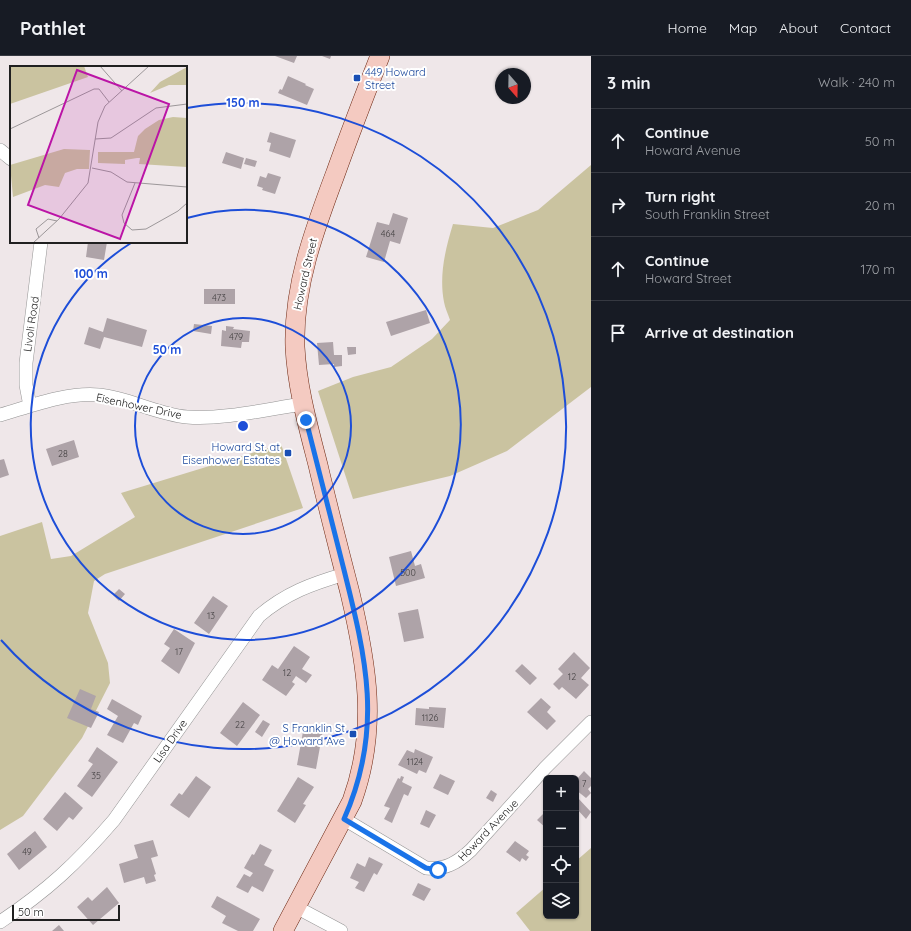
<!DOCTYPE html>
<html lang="en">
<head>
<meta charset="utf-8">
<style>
  :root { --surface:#171b24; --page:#242831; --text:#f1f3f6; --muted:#9ea1a6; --line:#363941 }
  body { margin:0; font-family:Quicksand,sans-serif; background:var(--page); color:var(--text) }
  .controls { position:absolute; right:12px; bottom:12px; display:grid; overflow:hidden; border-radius:6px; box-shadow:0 1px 3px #0004 }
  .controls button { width:36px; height:36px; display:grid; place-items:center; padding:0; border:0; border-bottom:1px solid var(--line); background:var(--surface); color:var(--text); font:20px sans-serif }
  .compass { position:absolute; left:495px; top:12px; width:36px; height:36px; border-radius:50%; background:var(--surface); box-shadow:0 1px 3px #0004; rotate:160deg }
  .scale { position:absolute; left:12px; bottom:10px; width:108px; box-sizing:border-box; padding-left:4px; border:2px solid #202020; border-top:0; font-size:11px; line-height:14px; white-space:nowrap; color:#202020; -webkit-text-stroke:3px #fff; paint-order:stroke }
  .stop { position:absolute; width:12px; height:12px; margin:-9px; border:3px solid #1a73e8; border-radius:50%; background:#fff }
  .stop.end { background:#1a73e8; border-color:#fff; box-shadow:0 1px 4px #0008 }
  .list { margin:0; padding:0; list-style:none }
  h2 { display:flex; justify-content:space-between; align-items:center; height:52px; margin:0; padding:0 16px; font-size:17px }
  h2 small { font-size:13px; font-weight:400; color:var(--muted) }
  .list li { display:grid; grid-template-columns:26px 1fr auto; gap:12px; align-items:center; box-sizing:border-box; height:64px; padding:0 16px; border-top:1px solid var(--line) }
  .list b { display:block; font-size:15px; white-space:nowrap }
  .list p { margin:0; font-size:13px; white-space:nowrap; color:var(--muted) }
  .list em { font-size:13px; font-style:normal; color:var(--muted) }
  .icon { flex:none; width:22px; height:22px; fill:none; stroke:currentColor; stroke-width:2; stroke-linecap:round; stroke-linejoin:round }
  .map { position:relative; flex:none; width:591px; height:875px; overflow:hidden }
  header { display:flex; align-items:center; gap:24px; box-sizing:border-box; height:56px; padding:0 20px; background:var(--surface); border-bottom:1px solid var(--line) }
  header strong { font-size:19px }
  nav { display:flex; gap:22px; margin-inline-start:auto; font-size:14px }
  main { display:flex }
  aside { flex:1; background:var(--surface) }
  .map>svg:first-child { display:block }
</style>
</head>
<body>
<header>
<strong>Pathlet</strong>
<nav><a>Home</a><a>Map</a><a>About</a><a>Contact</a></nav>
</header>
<main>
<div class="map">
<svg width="591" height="875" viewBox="0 0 591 875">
  <rect width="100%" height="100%" fill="#efe7e9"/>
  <path fill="#cac3a0" d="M 591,109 L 591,331 L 507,395 L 450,420 L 353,443 L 318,335 L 353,321 L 391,311 L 432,283 L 450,264 C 448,258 445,252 444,246 C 439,220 445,194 453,168 L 493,172 L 538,154 Z
    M 281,388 L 303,452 L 105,518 L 94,525 L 88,557 L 108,607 L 110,627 L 82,682 L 23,760 L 0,774 L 0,480 L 42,466 L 51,503 L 71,500 L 135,461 L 121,437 Z
    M 591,792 L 591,875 L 530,875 L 516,857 L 546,831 L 546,860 L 576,860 L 576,805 Z"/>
  <path fill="#aea3a8" d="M 275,0 L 297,0 L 294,7 Z
    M 322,0 L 331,0 L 330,3 Z
    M 288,20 L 306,28 L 305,29 L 314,33 L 307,49 L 278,37 L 280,33 L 282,34 Z
    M 270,76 L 296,84 L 290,102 L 269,95 L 271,87 L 267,86 Z
    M 226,96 L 244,102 L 241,113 L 222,107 Z
    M 246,102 L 257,105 L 255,111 L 244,108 Z
    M 268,117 L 281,121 L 275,138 L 262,134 L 263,132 L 257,130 L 260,120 L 266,122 Z
    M 393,157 L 408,162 L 400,188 L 390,185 L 384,206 L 366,201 L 377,166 L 389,169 Z
    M 88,186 L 107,186 L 104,204 L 86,201 Z
    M 204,233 L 235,233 L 235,248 L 204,248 Z
    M 426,254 L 430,267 L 391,280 L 386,266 Z
    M 107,262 L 147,274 L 142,291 L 104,281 L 100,293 L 84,288 L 89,271 L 103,276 Z
    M 194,268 L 212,270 L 211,278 L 193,275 Z
    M 226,270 L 234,271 L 233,273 L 250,275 L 249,286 L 242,286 L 241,292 L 221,290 L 222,274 L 226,275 Z
    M 333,286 L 334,299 L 342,299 L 342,310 L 334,311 L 334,308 L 319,309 L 317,287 Z
    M 347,291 L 356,291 L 356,298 L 348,299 Z
    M 74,384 L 79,401 L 52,410 L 46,393 Z
    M 4,403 L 9,419 L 0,422 L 0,404 Z
    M 411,495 L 415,510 L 421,508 L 425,522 L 396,530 L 389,501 Z
    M 119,533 L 125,538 L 119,545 L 113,539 Z
    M 213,540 L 228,550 L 209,578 L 194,567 Z
    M 418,553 L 424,582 L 404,586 L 398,557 Z
    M 174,573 L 195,587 L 179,618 L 161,605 L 170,592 L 164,588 Z
    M 294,590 L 310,601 L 302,613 L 312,619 L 306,627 L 296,620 L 292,626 L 295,628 L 286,640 L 262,624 L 272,609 L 278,613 Z
    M 574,596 L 590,612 L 581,622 L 589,629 L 576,643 L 562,631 L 559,634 L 553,628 L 563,618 L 558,613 Z
    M 522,608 L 537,622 L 530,629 L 515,615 Z
    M 80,633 L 96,640 L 91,653 L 99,656 L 91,672 L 67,662 Z
    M 541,642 L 551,651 L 547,656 L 556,665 L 547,674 L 527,656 Z
    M 112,643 L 142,660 L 138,669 L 134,667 L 123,687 L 107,679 L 118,660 L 107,653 Z
    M 243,646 L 260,659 L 237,690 L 220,677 Z
    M 429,651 L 446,652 L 444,672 L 415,669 L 416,652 L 429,653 Z
    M 263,664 L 270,668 L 262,681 L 255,676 Z
    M 304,670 L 323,674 L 316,713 L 297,709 Z
    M 97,691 L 118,706 L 92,741 L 77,730 L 93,708 L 88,705 Z
    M 415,693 L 433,701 L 426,717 L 419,714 L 417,718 L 398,709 L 407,694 L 414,697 Z
    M 584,715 L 591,722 L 591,730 L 588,733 L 591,737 L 586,742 L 576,734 L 576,724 Z
    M 440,718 L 455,725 L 448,739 L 433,732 Z
    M 196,720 L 211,731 L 189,762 L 170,749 L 179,737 L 182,739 Z
    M 401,720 L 404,721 L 402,726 L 412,731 L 408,740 L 404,738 L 392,767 L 384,763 L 390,752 L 384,750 L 398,722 L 400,723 Z
    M 298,721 L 314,731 L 303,748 L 306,749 L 295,767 L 277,755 Z
    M 491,734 L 497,738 L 493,746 L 486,742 Z
    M 65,736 L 83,752 L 73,764 L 69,761 L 57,775 L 43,763 Z
    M 577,741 L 591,756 L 586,763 L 576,752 Z
    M 426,754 L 436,759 L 429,772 L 420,768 Z
    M 546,755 L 546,772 L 537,764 Z
    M 35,775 L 47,791 L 19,814 L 7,798 Z
    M 153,784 L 158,800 L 151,802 L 156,818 L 154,819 L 156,825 L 146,828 L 144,821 L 124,827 L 119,808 L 138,802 L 134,789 Z
    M 515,785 L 529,795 L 526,799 L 529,801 L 526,805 L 522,802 L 520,806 L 506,796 Z
    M 260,788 L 272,794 L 264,809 L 274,814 L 263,836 L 252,830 L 248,837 L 236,831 L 244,818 L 250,821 L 253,817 L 244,812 L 252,798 L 254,799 Z
    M 369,801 L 383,808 L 377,819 L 374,817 L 364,836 L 355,832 L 359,826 L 350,822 L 357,807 L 365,811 Z
    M 418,827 L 431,833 L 424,845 L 412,839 Z
    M 107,831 L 119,847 L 93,869 L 77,851 L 88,841 L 92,845 Z
    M 217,840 L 260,863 L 253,875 L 238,875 L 222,867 L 226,860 L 211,851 Z
    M 59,869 L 64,875 L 52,875 Z"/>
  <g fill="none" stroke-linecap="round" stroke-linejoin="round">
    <g stroke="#949494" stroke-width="14">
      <path id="street" d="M 0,94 L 11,103
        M 30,350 L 26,329 L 26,307 L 41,186
        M 0,359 C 31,350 66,336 99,339 C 129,342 156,358 187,361 C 222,364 268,353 303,348
        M 344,763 L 426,812 C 445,814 457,807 471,794 L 545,712 L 591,666
        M 296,851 L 341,875
        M 0,866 C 47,835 77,807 114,764 L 259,560 C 286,537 311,528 345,518"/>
    </g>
    <g stroke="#6d2610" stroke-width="20">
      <path id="secondary" d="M 283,875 L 352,745 C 378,673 367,609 350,537 C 339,494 328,452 318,409 C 308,370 297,331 295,291 C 293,230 315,172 336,116 C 350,77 365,38 380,0"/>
    </g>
    <use href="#street" stroke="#fff" stroke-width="13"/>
    <use href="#secondary" stroke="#f4cac1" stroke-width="19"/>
  </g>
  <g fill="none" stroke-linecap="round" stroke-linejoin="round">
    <path stroke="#1a73e8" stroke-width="5" d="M 306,364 C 318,411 330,458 342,506 C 365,598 385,671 344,763 L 426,812 L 438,814"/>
  </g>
  <g fill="none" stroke="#1d4ed8" stroke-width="2">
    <circle cx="243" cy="370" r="108"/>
    <path d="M187 162A215 215 0 1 1 131 187"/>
    <path d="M187 52A323 323 0 1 1 1 584"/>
  </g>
  <g fill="#1a4fb4" stroke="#fff" stroke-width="1.5">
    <rect x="353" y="18" width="8" height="8" rx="2"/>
    <rect x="284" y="393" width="8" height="8" rx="2"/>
    <rect x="349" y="674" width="8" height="8" rx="2"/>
  </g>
  <g text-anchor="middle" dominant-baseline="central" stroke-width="4" stroke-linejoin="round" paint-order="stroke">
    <g font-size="9" fill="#444142">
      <text x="388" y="177">464</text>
      <text x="219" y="241">473</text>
      <text x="236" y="280">479</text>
      <text x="63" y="397">28</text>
      <text x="408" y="516">500</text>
      <text x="211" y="559">13</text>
      <text x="179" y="595">17</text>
      <text x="287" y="616">12</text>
      <text x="572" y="620">12</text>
      <text x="430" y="661">1126</text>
      <text x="240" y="668">22</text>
      <text x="415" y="705">1124</text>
      <text x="96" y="719">35</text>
      <text x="584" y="727">7</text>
      <text x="27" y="795">49</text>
    </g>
    <g font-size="11" fill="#164399" stroke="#fff" text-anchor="end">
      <text x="365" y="16" text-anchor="start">449 Howard<tspan x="365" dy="13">Street</tspan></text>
      <text x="280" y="391">Howard St. at<tspan x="280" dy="13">Eisenhower Estates</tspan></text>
      <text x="345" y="672">S Franklin St<tspan x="345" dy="13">@ Howard Ave</tspan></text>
    </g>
    <g font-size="11" fill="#202020" stroke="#fff">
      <text transform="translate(305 218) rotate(-77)">Howard Street</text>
      <text transform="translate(31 268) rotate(-82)">Livoli Road</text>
      <text transform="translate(139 350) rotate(12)">Eisenhower Drive</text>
      <text transform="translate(170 685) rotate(-55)">Lisa Drive</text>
      <text transform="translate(488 774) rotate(-46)">Howard Avenue</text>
    </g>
  </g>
  <g transform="translate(10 10)">
    <rect width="177" height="177" fill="#efe7e9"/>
    <path d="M 0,0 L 74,0 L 78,11 L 0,38 ZM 177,1 L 177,19 L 159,19 L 140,27 L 150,16 ZM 163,51 L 177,52 L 177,101 L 129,98 L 130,92 L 127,92 L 115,94 L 115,98 L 88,97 L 88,86 L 124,86 L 128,70 L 135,63 L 149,54 ZM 54,83 L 80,84 L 79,103 L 67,103 L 55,107 L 49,121 L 35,119 L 3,131 L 0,99 Z" fill="#cac3a0"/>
    <path fill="none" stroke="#9c9799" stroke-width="1" d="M 90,0 L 112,25M 0,63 L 84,23 L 89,23 L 99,36M 85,73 L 101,72 L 146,42 L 177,38M 82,102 L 101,106 L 117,116 L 177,121M 125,117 L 112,149 L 114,157 L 122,164 L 136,163 L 168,145 L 177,137M 29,172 L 26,163 L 38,153 L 47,155M 23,177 L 49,153 L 78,117 L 88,56 L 95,40 L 139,0"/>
    <path fill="#bb14a6" fill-opacity="0.15" stroke="#bb14a6" stroke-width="2" d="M 67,4 L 159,38 L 110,173 L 18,139 Z"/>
    <rect width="177" height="177" fill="none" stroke="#202020" stroke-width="2"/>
  </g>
  <circle cx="243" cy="370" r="6" fill="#1d4ed8" stroke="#fff" stroke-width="2"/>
  <g font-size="12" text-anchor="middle" font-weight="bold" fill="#1d4ed8" stroke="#fff" stroke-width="4" stroke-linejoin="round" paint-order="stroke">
    <text x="243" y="51">150 m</text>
    <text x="91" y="222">100 m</text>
    <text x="167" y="298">50 m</text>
  </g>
</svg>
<div class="controls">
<button>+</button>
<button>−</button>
<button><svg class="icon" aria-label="locate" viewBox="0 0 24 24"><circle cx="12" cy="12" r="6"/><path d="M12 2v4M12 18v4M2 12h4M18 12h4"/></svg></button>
<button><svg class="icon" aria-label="layers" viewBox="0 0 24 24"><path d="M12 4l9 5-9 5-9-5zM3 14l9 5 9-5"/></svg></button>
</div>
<svg class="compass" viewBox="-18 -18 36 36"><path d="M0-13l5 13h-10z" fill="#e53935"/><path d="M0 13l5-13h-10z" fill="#9ea1a6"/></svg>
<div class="scale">50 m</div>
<div class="stop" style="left:438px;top:814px"></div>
<div class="stop end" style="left:306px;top:364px"></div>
</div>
<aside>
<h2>3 min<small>Walk · 240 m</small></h2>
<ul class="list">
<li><svg class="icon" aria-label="ahead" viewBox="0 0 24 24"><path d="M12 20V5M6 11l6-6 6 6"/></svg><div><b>Continue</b><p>Howard Avenue</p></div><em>50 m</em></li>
<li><svg class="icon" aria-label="right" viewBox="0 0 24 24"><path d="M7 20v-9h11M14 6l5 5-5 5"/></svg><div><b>Turn right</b><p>South Franklin Street</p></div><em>20 m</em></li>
<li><svg class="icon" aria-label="ahead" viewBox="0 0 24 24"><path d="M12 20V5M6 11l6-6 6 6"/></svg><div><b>Continue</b><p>Howard Street</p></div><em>170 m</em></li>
<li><svg class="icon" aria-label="arrive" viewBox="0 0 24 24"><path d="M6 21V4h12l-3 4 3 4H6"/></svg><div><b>Arrive at destination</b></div></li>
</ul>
</aside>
</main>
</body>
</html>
